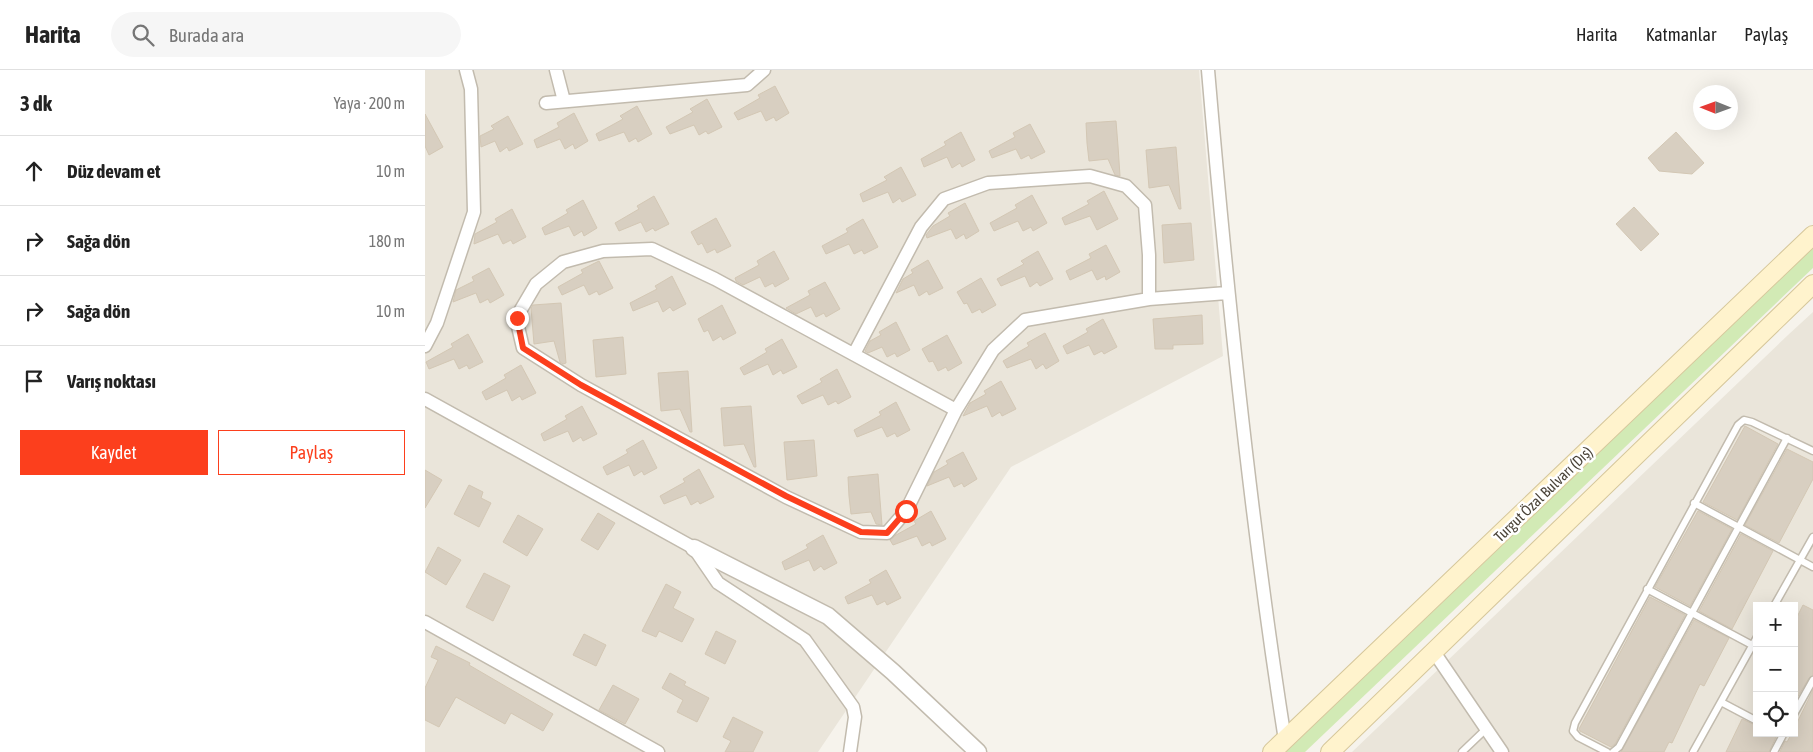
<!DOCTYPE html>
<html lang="tr">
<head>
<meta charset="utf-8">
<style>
  :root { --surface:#fff; --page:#f6f6f6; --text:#222; --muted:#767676; --line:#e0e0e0; --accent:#fc3f1d }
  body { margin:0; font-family:"Asap Condensed",sans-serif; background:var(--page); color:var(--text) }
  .controls { position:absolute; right:15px; bottom:15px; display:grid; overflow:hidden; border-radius:0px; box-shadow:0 5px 20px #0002 }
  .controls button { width:45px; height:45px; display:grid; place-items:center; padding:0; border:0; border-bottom:1px solid var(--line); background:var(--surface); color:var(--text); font:25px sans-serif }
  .compass { position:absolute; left:1268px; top:15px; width:45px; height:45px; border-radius:50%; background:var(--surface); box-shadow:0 5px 20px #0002; rotate:271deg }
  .stop { position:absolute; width:15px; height:15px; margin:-11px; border:4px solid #fc3f1d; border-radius:50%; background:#fff }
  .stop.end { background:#fc3f1d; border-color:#fff; box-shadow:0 1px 5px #0008 }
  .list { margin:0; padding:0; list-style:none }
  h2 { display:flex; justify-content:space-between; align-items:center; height:65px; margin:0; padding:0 20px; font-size:21px }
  h2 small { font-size:16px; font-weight:400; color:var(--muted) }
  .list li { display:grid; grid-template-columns:32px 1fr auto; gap:15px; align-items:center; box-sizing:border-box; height:70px; padding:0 20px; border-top:1px solid var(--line) }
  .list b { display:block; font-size:19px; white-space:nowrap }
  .list em { font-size:16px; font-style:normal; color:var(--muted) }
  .actions { display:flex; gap:10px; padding:15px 20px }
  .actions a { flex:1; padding:11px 0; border:1px solid var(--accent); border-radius:0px; text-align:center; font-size:18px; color:var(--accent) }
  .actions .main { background:var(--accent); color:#fff }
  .icon { flex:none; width:28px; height:28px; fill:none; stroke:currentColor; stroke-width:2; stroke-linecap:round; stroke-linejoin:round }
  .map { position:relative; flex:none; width:1388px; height:682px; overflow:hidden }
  header { display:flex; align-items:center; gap:30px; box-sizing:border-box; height:70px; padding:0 25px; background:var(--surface); border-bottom:1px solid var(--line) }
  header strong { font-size:24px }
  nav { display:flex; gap:28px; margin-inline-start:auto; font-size:18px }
  .search { width:350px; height:45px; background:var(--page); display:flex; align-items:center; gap:12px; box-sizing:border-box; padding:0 18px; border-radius:28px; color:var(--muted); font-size:19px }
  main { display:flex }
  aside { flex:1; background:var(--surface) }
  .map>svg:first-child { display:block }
</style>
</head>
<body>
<header>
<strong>Harita</strong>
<div class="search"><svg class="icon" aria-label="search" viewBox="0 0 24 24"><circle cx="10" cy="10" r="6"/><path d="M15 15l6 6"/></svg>Burada ara</div>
<nav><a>Harita</a><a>Katmanlar</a><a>Paylaş</a></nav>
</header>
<main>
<aside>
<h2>3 dk<small>Yaya · 200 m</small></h2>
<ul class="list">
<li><svg class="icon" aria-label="ahead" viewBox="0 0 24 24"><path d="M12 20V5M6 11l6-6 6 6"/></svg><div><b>Düz devam et</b></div><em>10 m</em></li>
<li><svg class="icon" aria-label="right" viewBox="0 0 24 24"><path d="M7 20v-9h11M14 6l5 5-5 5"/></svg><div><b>Sağa dön</b></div><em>180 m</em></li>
<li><svg class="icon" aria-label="right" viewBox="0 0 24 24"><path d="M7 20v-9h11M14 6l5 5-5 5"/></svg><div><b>Sağa dön</b></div><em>10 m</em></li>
<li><svg class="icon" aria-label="arrive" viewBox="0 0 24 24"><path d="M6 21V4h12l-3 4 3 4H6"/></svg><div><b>Varış noktası</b></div></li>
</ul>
<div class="actions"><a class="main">Kaydet</a><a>Paylaş</a></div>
</aside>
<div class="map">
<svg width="1388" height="682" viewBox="0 0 1388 682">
  <rect width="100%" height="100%" fill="#f6f3ec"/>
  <path fill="#eae5da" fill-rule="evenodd" d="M 0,0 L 774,0 L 798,286 L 586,397 L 393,682 L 0,682 Z
    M 1388,242 L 1388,682 L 927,682 L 1363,265 ZM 1332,536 L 1369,536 L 1369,663 L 1332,663 Z"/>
  <path fill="#d2eab5" d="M 1388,178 L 1388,198 L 880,682 L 861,682 Z"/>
  <path fill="#d8cfc1" stroke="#d3c7b4" d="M 350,16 L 364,43 L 351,51 L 349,47 L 341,51 L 336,41 L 313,50 L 309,43 L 335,28 L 333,25 Z
    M 282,29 L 297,57 L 283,64 L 281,61 L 274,65 L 269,55 L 245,64 L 241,57 L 268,42 L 265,39 Z
    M 212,36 L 227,64 L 213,72 L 211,68 L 204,72 L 199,62 L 174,71 L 171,64 L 198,49 L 195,46 Z
    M 149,43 L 163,71 L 150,79 L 148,74 L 140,79 L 135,69 L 112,78 L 109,70 L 134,57 L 132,53 Z
    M 0,44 L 18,77 L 4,85 L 0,76 Z
    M 83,46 L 98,74 L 84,81 L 82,77 L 75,82 L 70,71 L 56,77 L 55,66 L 69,59 L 66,56 Z
    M 691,51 L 693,76 L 695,106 L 690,105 L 683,89 L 664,91 L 662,73 L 661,53 Z
    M 605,54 L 620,82 L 606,89 L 604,85 L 596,89 L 591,79 L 567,88 L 564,81 L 590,67 L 588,63 Z
    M 536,62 L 550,90 L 537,97 L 535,93 L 527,98 L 522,87 L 499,97 L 496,89 L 521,75 L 519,72 Z
    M 1251,62 L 1279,93 L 1267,104 L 1234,101 L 1223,88 Z
    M 751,77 L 756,139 L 754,139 L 744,115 L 724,118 L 721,80 Z
    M 476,97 L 491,125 L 477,132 L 475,128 L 468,133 L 463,122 L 438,132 L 435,124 L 462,110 L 459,107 Z
    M 679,121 L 693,149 L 672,160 L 665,146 L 640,155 L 637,148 L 664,134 L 662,131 Z
    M 607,125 L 622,153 L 608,161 L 606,157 L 598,161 L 593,151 L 569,161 L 565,153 L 592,138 L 590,135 Z
    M 229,126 L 244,154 L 230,161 L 228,158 L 221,162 L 216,152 L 194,161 L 190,153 L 214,139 L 212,136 Z
    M 158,130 L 172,158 L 159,166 L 157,161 L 149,166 L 144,156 L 120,165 L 117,158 L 143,143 L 141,140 Z
    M 540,133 L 554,161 L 541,169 L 539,164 L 531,169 L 526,159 L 502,168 L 501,165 L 508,156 L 525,146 L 523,143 Z
    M 1209,137 L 1234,164 L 1216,181 L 1191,154 Z
    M 87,139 L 101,167 L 88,174 L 86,170 L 78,174 L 73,164 L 49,174 L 50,164 L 72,152 L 70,149 Z
    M 291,148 L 306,176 L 292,183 L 290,179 L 282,183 L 277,173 L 273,175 L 266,162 Z
    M 438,149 L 453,177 L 439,184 L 437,180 L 429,184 L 424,174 L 401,184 L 397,176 L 423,162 L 421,159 Z
    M 766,153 L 769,190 L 739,193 L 737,155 Z
    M 681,175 L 695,202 L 681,210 L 680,206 L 672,210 L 667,200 L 645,210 L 641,201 L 666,188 L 664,184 Z
    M 349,181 L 364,209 L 350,217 L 348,213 L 340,217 L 335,207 L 318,215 L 311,211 L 310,208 L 334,195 L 332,191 Z
    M 613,181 L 628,209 L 615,216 L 612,212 L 605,217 L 600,206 L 576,216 L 572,209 L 599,194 L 596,191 Z
    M 503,190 L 518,218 L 504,225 L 502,221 L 494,226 L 489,215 L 471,223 L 478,209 L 488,203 L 486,200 Z
    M 174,191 L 188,218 L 174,225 L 172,221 L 164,225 L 159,215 L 137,225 L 133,217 L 158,203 L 156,200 Z
    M 64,198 L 79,225 L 65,233 L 63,229 L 55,233 L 51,223 L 28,232 L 31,220 L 49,211 L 47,207 Z
    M 247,206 L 261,234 L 248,241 L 245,237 L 238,242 L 233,231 L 208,241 L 205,233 L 232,219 L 230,216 Z
    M 556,208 L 571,235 L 557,243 L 555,239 L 547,243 L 542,233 L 539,234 L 532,222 Z
    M 400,212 L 415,239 L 401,247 L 399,243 L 391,247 L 386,237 L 371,244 L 361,238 L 385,225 L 383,221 Z
    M 136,233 L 141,293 L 138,294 L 135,292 L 129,271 L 109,274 L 106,238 L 108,235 Z
    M 297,235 L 311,263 L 298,270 L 296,266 L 288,271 L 283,260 L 279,262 L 273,249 Z
    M 777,245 L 778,274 L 748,275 L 748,279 L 730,279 L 728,249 Z
    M 678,249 L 692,277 L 679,284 L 677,281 L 669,285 L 664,275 L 642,284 L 638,276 L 663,262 L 661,259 Z
    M 471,252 L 485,280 L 472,287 L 470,283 L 462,287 L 457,277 L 443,283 L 440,281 L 445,271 L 456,265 L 454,262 Z
    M 620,263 L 634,291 L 621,299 L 618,294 L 611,299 L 606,289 L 582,298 L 578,291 L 604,276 L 602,273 Z
    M 43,264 L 58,292 L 44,299 L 42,295 L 34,299 L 29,289 L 4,299 L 1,292 L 28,277 L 26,274 Z
    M 522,265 L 537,293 L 523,301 L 521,297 L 513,301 L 508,291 L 504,292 L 497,279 Z
    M 198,267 L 201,304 L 171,307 L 168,270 Z
    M 357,269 L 372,297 L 358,304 L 356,300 L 348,305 L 343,294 L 319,305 L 315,298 L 342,282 L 340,279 Z
    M 96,295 L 111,323 L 97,330 L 95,326 L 87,331 L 82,320 L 61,330 L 57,322 L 81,308 L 79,305 Z
    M 412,299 L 426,327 L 413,334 L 411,331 L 403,335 L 398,325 L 377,334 L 372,326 L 397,312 L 395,309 Z
    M 263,301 L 267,362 L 265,362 L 255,339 L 236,341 L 233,303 Z
    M 576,311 L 591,339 L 577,346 L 575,342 L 567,347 L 562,336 L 538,346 L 545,333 L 561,324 L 559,321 Z
    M 471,332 L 485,360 L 472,367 L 470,363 L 462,367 L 457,357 L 432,367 L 429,360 L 456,345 L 454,342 Z
    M 157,336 L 172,364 L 158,371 L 156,367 L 148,372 L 143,361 L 119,371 L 116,364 L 142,349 L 140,346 Z
    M 326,336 L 331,397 L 329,397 L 319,374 L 299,376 L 296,338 Z
    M 1320,356 L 1353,374 L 1312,450 L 1278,432 Z
    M 218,370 L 232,398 L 219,405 L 217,401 L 209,406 L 204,395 L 182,405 L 178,397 L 203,383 L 201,380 Z
    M 389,370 L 392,406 L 362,410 L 359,372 Z
    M 1362,379 L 1388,392 L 1388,409 L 1354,473 L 1320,455 Z
    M 538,382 L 552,409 L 539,417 L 537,413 L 529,417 L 524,407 L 502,416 L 509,402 L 523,394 L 521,391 Z
    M 274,399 L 289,427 L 275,434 L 273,431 L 266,435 L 261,425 L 239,434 L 235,426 L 260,412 L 258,409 Z
    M 0,400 L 17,410 L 0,438 Z
    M 453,404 L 455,430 L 457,455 L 451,454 L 446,442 L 426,444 L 424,426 L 423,407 Z
    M 44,415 L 58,422 L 56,428 L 66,433 L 54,457 L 29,444 Z
    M 506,441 L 521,469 L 507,476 L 505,472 L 497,476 L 492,466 L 468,475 L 465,470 L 471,465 L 491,454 L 489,451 Z
    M 1273,441 L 1307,459 L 1265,536 L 1230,517 Z
    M 173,443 L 190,453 L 173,480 L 156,470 Z
    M 93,445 L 118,459 L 102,486 L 78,472 Z
    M 1316,464 L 1348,481 L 1307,559 L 1274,541 Z
    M 398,465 L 412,493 L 399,500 L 396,496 L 389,501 L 384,490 L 360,500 L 357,492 L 383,478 L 381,475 Z
    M 13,477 L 36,490 L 21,515 L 0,502 Z
    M 461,500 L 476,528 L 462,535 L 460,531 L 452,535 L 447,525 L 423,534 L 420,527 L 446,513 L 444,510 Z
    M 59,503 L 85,516 L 68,551 L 41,537 Z
    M 241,514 L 256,522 L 248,538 L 269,549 L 257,572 L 234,561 L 231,567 L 217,561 Z
    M 1225,527 L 1260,545 L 1190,674 L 1186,677 L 1155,661 L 1154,659 Z
    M 1378,535 L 1388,540 L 1388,605 L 1384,608 L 1372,628 L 1369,626 L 1369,553 Z
    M 1269,550 L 1304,568 L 1279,616 L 1275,614 L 1247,673 L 1244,672 L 1239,682 L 1196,682 Z
    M 291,561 L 311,571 L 300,594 L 280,584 Z
    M 159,564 L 181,575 L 171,596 L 148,585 Z
    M 11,576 L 45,593 L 44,595 L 128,644 L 118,661 L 86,643 L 80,654 L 31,627 L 14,657 L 0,650 L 0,618 L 13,590 L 6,587 Z
    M 245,603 L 261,612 L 259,615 L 284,628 L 272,652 L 252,642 L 258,630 L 237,618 Z
    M 188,615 L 214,629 L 200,654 L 174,640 Z
    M 1388,620 L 1388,682 L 1355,682 L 1360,671 L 1362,672 L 1367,663 L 1369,663 L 1369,659 Z
    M 308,647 L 338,662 L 328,682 L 300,682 L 306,671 L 298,667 Z
    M 1317,649 L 1332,656 L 1332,663 L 1345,663 L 1351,667 L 1344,682 L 1301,682 Z"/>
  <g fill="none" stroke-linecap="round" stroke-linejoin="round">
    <g stroke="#c2bbae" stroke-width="9">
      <path id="service" d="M 1269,433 L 1388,497
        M 1222,519 L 1327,575
        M 1349,536 L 1388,467
        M 1296,632 L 1332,651
        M 1369,644 L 1388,610
        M 1037,682 L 1061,659
        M 1182,682 L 1153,667 L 1148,661 L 1150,653 L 1313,355 L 1319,350 L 1327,352 L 1388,381
        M 1188,682 L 1194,677 L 1362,368
        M 1268,682 L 1332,567
        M 1349,682 L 1359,663"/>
    </g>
    <g stroke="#c2bbae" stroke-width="15">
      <path id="minor" d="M 131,0 L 139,31
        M 783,0 C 802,224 825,448 860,670
        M 121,33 L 322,15 L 339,0
        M 0,276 L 12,253 L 49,142 L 46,19 L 41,0
        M 429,284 L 496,157 L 519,129 L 563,113 L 665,106 L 701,116 L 720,135 L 724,185 L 724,229
        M 0,329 L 269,478 L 293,513 L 380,570 L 428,637 L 430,647 L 425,682
        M 531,340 L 290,209 L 227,179 L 178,181 L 138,192 L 111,214 L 91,248 L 98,278 L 156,315 L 361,427 L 436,462 L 462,463 L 481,441 L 531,340 L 568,280 L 600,250 L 724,229 L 802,223
        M 0,552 L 233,682
        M 1009,582 L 1077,682"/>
    </g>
    <g stroke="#c2bbae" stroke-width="19">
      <path id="tertiary" d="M 269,478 L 403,546 L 468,602 L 553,682"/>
    </g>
    <g stroke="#d6c79b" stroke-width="20">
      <path id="secondary" d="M 847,682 L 1388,165
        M 905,682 L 1388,214"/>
    </g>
    <use href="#service" stroke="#fff" stroke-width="6"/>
    <use href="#minor" stroke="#fff" stroke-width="12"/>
    <use href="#tertiary" stroke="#fff" stroke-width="16"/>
    <use href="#secondary" stroke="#fff3cd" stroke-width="18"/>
  </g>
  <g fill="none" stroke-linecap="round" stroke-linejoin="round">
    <path stroke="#fc3f1d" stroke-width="6" d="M 92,248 L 98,278 L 156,315 L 361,426 L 436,462 L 462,463 L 481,441"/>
  </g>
  <g text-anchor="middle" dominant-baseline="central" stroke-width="5" stroke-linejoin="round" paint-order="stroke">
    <g font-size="15" fill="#4b4439" stroke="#fff">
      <text transform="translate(1118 424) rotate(-44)">Turgut Özal Bulvarı (Dış)</text>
    </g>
  </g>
</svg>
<div class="controls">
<button>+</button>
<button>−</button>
<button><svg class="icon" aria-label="locate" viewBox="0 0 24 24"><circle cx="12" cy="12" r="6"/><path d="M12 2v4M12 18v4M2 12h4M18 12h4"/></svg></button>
</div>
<svg class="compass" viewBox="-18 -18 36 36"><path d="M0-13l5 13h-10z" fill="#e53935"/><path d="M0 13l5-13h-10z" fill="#767676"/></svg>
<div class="stop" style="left:481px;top:441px"></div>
<div class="stop end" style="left:92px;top:248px"></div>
</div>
</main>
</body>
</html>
